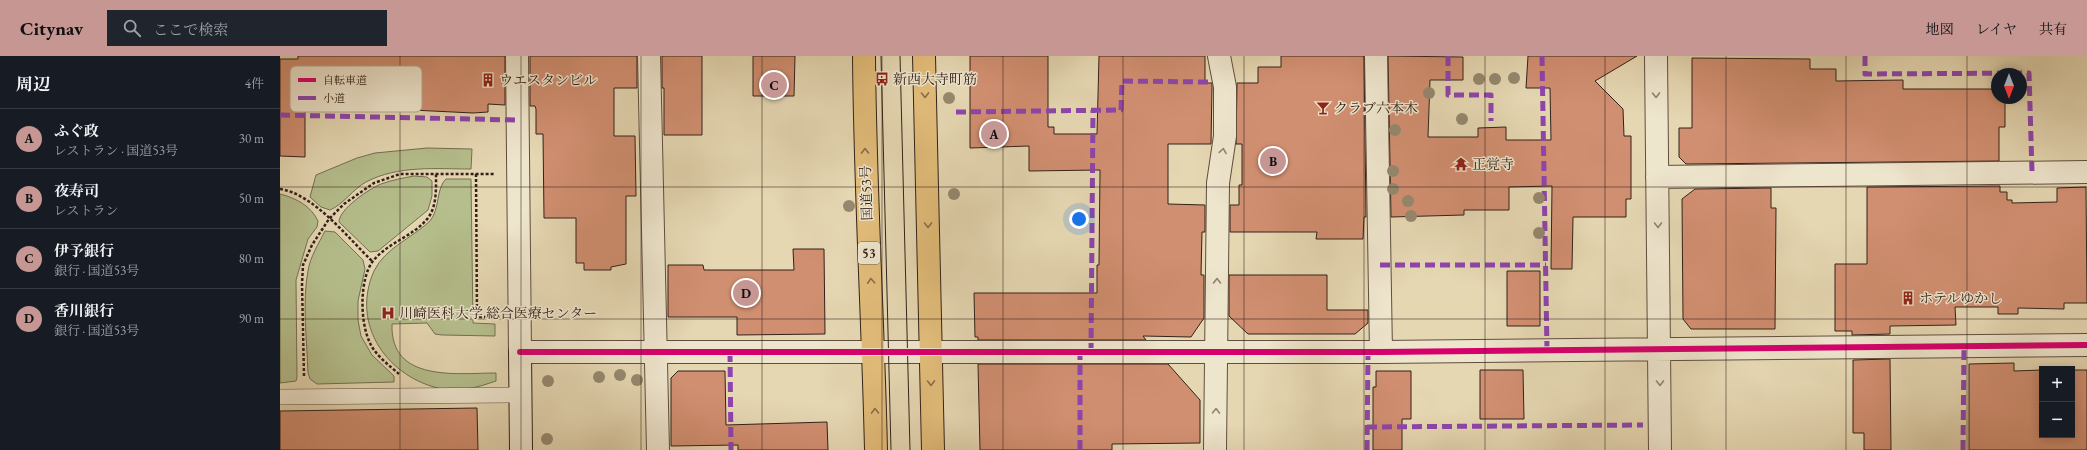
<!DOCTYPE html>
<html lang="ja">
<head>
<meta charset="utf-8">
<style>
  :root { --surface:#171b24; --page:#20242c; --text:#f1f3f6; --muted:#9ea1a6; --line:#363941; --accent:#c59692 }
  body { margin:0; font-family:"EB Garamond","Noto Serif JP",serif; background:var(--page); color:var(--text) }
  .controls { position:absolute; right:12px; bottom:12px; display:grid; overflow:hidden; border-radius:0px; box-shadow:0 2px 10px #0003 }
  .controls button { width:36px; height:36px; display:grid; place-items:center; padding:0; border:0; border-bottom:1px solid var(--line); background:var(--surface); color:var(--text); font:20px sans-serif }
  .compass { position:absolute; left:1711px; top:12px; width:36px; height:36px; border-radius:50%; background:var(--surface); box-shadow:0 2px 10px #0003; rotate:180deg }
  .you { position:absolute; left:799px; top:163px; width:14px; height:14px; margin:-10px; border:3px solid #fff; border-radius:50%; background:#1a73e8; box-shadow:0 0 0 6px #1a73e833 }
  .badge { display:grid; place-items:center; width:26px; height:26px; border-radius:50%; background:var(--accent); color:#111; font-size:13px; font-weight:700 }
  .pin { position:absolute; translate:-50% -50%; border:2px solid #fff; box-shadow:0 1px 4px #0006 }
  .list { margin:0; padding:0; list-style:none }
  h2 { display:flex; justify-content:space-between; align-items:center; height:52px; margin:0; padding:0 16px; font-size:17px }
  h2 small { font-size:13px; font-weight:400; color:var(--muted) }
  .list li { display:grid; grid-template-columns:26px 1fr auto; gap:12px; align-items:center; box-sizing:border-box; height:60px; padding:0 16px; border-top:1px solid var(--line) }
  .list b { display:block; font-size:15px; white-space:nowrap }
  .list p { margin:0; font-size:13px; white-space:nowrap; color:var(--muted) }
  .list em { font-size:13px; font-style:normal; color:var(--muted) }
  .icon { flex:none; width:22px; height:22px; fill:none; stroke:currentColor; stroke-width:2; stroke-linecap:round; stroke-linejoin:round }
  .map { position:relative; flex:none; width:1807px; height:394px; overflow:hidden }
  header { display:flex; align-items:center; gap:24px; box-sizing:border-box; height:56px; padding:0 20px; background:var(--accent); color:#111 }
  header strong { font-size:19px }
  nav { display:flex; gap:22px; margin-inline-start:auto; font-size:14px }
  .search { width:280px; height:36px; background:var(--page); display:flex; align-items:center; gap:10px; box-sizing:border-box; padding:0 14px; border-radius:0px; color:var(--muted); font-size:15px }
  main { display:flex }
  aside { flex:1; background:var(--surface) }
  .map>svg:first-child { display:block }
</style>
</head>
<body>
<header>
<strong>Citynav</strong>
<div class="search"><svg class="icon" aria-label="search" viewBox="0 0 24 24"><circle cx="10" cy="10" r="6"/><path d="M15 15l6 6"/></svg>ここで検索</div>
<nav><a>地図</a><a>レイヤ</a><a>共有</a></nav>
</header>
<main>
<aside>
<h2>周辺<small>4件</small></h2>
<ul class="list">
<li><span class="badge">A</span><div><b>ふぐ政</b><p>レストラン · 国道53号</p></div><em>30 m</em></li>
<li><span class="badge">B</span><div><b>夜寿司</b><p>レストラン</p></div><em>50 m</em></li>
<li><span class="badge">C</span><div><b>伊予銀行</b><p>銀行 · 国道53号</p></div><em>80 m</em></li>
<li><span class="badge">D</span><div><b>香川銀行</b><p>銀行 · 国道53号</p></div><em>90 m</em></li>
</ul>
</aside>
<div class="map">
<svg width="1807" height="394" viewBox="0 0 1807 394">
  <rect width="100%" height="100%" fill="#e5d7b2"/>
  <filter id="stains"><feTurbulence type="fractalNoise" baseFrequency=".005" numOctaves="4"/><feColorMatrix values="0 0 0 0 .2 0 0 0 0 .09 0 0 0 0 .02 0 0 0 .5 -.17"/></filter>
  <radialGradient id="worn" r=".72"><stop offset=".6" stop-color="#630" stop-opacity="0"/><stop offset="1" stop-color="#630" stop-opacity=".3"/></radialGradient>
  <path fill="#b5be8c" stroke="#747052" d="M 147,92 L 192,93 L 191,113 C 157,113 118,109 86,126 C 73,133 64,148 50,154 L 41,151 L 30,141 L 36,119 L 77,102 L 95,97 Z
    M 134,120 L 147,121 L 152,125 L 152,140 L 148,154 L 98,195 L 90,196 L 59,166 C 59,153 89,133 101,128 C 112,124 123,122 134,120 Z
    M 166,123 L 191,123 L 193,267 L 215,268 L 215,280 L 162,279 L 155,278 L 147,267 L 112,268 C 110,327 177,317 216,317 L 216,325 C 199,331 180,336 162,333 C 108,322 70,269 94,215 C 105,192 132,182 150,165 C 160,153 156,132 166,123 Z
    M 0,138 C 16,142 31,150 38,165 L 37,171 L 28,183 L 16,224 L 17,321 L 16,325 L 0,327 Z
    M 45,175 L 55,176 L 83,204 L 85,213 L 78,245 L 78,264 L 81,280 L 92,299 L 114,320 L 114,326 L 37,328 L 30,323 L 28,317 C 27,285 22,246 28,215 C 30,201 39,187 45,175 Z"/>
  <path fill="#d18f71" stroke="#332119" d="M 18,0 L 225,0 L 225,49 L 208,48 L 208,56 L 193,57 L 71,51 L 25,53 L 25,101 L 0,100 L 0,3 L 18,3 Z
    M 250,0 L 357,0 L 357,32 L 334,32 L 334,80 L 355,80 L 356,140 L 346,140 L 346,208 L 331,211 L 331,214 L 304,214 L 304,207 L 296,207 L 296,162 L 264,162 L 263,78 L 256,78 L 256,53 L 255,50 L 250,50 Z
    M 382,0 L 422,0 L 422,79 L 384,79 L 384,32 L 382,32 Z
    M 473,0 L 515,0 L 514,40 L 473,40 Z
    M 690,0 L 768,0 L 768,71 L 774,71 L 774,78 L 817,78 L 819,0 L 925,0 L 925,27 L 932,27 L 932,32 L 931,88 L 888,88 L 888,148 L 925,149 L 925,176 L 922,176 L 921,219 L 924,219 L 924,262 L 911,281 L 863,280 L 866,284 L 698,284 L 698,281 L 695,281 L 694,237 L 817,237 L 817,209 L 819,209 L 820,114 L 749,115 L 749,90 L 690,92 Z
    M 1001,0 L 1084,0 L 1086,161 L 1084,161 L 1083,183 L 1036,183 L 1037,176 L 950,176 L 950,149 L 959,149 L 959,129 L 962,129 L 962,88 L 956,88 L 957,27 L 978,27 L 978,11 L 1001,11 Z
    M 1108,0 L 1183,1 L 1183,24 L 1150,24 L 1148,81 L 1198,81 L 1198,72 L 1226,71 L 1226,84 L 1271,84 L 1270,32 L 1246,32 L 1248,0 L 1357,0 L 1315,25 L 1343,53 L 1344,80 L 1351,80 L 1351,143 L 1346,143 L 1346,161 L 1293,161 L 1292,213 L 1271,213 L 1272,130 L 1229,131 L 1229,154 L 1184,154 L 1184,159 L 1111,161 Z
    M 1412,2 L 1530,3 L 1530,13 L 1556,13 L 1556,25 L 1623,24 L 1623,33 L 1717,33 L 1717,42 L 1725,42 L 1725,71 L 1719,71 L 1719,105 L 1406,108 L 1399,101 L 1399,72 L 1412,72 Z
    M 1720,130 L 1720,136 L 1727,136 L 1727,144 L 1732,144 L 1732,147 L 1777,146 L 1777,132 L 1806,131 L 1807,247 L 1784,247 L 1784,253 L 1738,252 L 1738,258 L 1718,258 L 1718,251 L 1675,251 L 1676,269 L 1610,270 L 1610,278 L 1572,279 L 1572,275 L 1555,275 L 1555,208 L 1587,208 L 1587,131 Z
    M 1491,132 L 1491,152 L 1496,152 L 1495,273 L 1411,273 L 1403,263 L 1402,143 L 1415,133 Z
    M 513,193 L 544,193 L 545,278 L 457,279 L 457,261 L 388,261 L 388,209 L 423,209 L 424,214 L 514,214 Z
    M 1227,215 L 1260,215 L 1260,270 L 1227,270 Z
    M 949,219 L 1047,219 L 1047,254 L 1088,254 L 1088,267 L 1075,278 L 968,278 L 949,260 Z
    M 1610,303 L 1611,394 L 1584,394 L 1584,377 L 1573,377 L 1573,304 Z
    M 1734,307 L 1734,315 L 1762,314 L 1762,379 L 1792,379 L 1792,314 L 1807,314 L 1807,394 L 1689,394 L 1689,308 Z
    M 698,308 L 888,308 L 920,344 L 920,387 L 832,388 L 832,394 L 700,394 Z
    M 1200,314 L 1243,314 L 1244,363 L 1200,363 Z
    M 398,315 L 445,315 L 446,369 L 547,366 L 548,394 L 458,394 L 458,389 L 391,390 L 391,322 Z
    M 1096,315 L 1131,315 L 1131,363 L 1122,363 L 1122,394 L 1093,394 L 1093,331 L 1096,331 Z
    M 197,352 L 198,394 L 0,394 L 0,355 Z"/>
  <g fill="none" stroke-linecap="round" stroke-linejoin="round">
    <g stroke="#604e3f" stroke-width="16">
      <path id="lane" d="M 0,341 L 240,339"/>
    </g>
    <g stroke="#604e3f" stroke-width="24">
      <path id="street" d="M 237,0 L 240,296 L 1101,296 L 1807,289
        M 369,0 L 378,394
        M 1096,0 L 1101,296
        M 1376,0 L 1380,394
        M 1377,121 L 1807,116
        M 935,394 L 938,127 L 945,80 L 945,31 L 939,0"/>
    </g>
    <g stroke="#332119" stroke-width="24">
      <path id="secondary" d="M 240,296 L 241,394"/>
    </g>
    <g stroke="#332119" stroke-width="24">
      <path id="highway" d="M 584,0 C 585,131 593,263 596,394
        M 644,0 L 653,394"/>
    </g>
    <path stroke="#332119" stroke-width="2.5" stroke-dasharray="3 2" stroke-linecap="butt" d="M 196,118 L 197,261 L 216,261
      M 0,133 C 34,138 68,182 92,205
      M 119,318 C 110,310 95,299 90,287 C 80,267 79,223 93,205 C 107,187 134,180 148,162 C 157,150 156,132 156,118
      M 24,320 L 22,228 L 23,209 L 32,189 L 49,163 L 64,148 L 94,127 L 120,118 L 214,118"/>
    <use href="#lane" stroke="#eee5cd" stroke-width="15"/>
    <use href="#street" stroke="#eee5cd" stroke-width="22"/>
    <use href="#secondary" stroke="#eee5cd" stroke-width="22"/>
    <use href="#highway" stroke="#e2bc79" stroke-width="22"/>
    <path stroke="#332119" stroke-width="1" d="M 601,0 L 611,394
      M 620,0 L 630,394"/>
    <path stroke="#8e44ad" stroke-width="5" stroke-dasharray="10 5" stroke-linecap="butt" d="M 1168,0 L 1168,39 L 1211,39 L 1211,65
      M 1262,0 L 1267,295
      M 1585,0 L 1585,18 L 1749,17 L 1752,116
      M 676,56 L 841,54 L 842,25 L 928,26
      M 0,59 L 237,64
      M 1100,209 L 1266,209
      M 450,296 L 451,394
      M 811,297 L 813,54
      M 1087,371 L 1363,369
      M 800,394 L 800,297
      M 1087,394 L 1088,296
      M 1683,394 L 1684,291"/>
    <g stroke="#eee5cd" stroke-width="8">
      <path id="cycleway" d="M 240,296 L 1101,296 L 1807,289"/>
    </g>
    <use href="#cycleway" stroke="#d6006c" stroke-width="6"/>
  </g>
  <g fill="#95886e">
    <circle cx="1234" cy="22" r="6"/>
    <circle cx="1199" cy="23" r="6"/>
    <circle cx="1215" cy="23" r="6"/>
    <circle cx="1149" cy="37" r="6"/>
    <circle cx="669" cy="42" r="6"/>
    <circle cx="1182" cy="63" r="6"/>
    <circle cx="1115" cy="74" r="6"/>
    <circle cx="1113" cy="115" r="6"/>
    <circle cx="1113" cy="133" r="6"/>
    <circle cx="674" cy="138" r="6"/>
    <circle cx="1259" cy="142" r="6"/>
    <circle cx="1128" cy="145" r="6"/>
    <circle cx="569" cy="150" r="6"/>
    <circle cx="1131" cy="160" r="6"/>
    <circle cx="1259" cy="177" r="6"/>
    <circle cx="340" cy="319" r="6"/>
    <circle cx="319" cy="321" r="6"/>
    <circle cx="357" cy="324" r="6"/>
    <circle cx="268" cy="325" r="6"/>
    <circle cx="267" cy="383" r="6"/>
  </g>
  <defs><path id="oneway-chevron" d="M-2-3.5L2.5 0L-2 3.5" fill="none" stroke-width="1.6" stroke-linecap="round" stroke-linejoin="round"/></defs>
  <g stroke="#8a6e49">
    <use href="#oneway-chevron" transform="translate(645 39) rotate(89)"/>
    <use href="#oneway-chevron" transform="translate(585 95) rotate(-91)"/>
    <use href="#oneway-chevron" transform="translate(648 169) rotate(89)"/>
    <use href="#oneway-chevron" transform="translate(591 225) rotate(-93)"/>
    <use href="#oneway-chevron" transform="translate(651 327) rotate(89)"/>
    <use href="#oneway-chevron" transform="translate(595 355) rotate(-91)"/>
  </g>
  <g stroke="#908373">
    <use href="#oneway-chevron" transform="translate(1376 39) rotate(89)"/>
    <use href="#oneway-chevron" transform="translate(943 95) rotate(-81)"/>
    <use href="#oneway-chevron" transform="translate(1378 169) rotate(89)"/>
    <use href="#oneway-chevron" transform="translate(937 225) rotate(-90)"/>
    <use href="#oneway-chevron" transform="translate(1380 327) rotate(89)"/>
    <use href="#oneway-chevron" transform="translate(936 355) rotate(-89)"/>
  </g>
  <path fill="none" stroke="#332119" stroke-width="1" stroke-opacity="0.55" d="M 120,0 L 120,394M 241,0 L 241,394M 361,0 L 361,394M 482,0 L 482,394M 602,0 L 602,394M 723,0 L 723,394M 843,0 L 843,394M 964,0 L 964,394M 1084,0 L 1084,394M 1205,0 L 1205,394M 1325,0 L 1325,394M 1446,0 L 1446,394M 1566,0 L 1566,394M 1687,0 L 1687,394M 0,131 L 1807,131M 0,263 L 1807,263"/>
  <defs>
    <g id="bus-bare" transform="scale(1.08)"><path d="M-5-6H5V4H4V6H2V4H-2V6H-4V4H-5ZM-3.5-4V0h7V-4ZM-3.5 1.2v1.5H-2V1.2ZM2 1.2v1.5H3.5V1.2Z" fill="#8f2418" stroke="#eee5cd" stroke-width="2.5" paint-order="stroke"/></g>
    <g id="building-bare" transform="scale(1.08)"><path d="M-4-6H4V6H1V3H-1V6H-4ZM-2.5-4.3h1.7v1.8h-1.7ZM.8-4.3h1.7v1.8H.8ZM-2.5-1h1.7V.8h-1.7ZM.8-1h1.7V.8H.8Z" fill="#8f2418" stroke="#eee5cd" stroke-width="2.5" paint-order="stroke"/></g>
    <g id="bar-bare" transform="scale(1.08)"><path d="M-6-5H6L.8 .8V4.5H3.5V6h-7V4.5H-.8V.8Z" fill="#8f2418" stroke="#eee5cd" stroke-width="2.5" paint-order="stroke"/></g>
    <g id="temple-bare" transform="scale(1.08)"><path d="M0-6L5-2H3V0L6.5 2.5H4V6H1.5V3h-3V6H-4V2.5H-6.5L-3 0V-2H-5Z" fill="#8f2418" stroke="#eee5cd" stroke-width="2.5" paint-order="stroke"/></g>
    <g id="hospital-bare" transform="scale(1.08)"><path d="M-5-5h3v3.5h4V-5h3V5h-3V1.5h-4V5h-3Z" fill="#8f2418" stroke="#eee5cd" stroke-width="2.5" paint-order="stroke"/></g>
  </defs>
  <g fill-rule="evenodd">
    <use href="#bus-bare" x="602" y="23"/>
    <use href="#building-bare" x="208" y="24"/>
    <use href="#bar-bare" x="1043" y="52"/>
    <use href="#temple-bare" x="1181" y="108"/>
    <use href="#building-bare" x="1628" y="242"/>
    <use href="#hospital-bare" x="108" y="257"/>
  </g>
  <g text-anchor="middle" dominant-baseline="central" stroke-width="3" stroke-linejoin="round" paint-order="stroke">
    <rect fill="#eee5cd" stroke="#6b5c4f" stroke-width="1" x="578" y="186" width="22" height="22" rx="3"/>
    <g font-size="13" font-weight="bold" fill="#332119">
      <text x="589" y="197">53</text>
    </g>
    <g font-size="14" fill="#332119" stroke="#eee5cd" text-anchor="start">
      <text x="613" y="23">新西大寺町筋</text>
      <text x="219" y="24">ウエスタンビル</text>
      <text x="1054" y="52">クラブ六本木</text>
      <text x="1192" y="108">正覚寺</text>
      <text x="1639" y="242">ホテルゆかし</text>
      <text x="119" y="257">川崎医科大学 総合医療センター</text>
    </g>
    <g font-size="14" fill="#332119" stroke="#eee5cd">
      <text transform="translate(586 137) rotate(-92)">国道53号</text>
    </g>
  </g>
  <rect x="10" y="10" width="132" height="46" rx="6" fill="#eee5cd" stroke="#b6aa97" stroke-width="1"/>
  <rect x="18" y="22" width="18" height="4" fill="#d6006c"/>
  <rect x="18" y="40" width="18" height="4" fill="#8e44ad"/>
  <g font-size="11" fill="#332119">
    <text x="43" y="28">自転車道</text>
    <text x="43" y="46">小道</text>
  </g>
  <rect width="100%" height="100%" filter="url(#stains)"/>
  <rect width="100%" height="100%" fill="url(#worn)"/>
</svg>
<div class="controls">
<button>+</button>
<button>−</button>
</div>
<svg class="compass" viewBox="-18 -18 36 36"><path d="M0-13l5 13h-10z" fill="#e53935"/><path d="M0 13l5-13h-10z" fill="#9ea1a6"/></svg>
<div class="you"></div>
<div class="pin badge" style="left:714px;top:78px">A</div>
<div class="pin badge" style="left:993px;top:105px">B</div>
<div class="pin badge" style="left:494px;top:29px">C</div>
<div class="pin badge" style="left:466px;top:237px">D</div>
</div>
</main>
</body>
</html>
